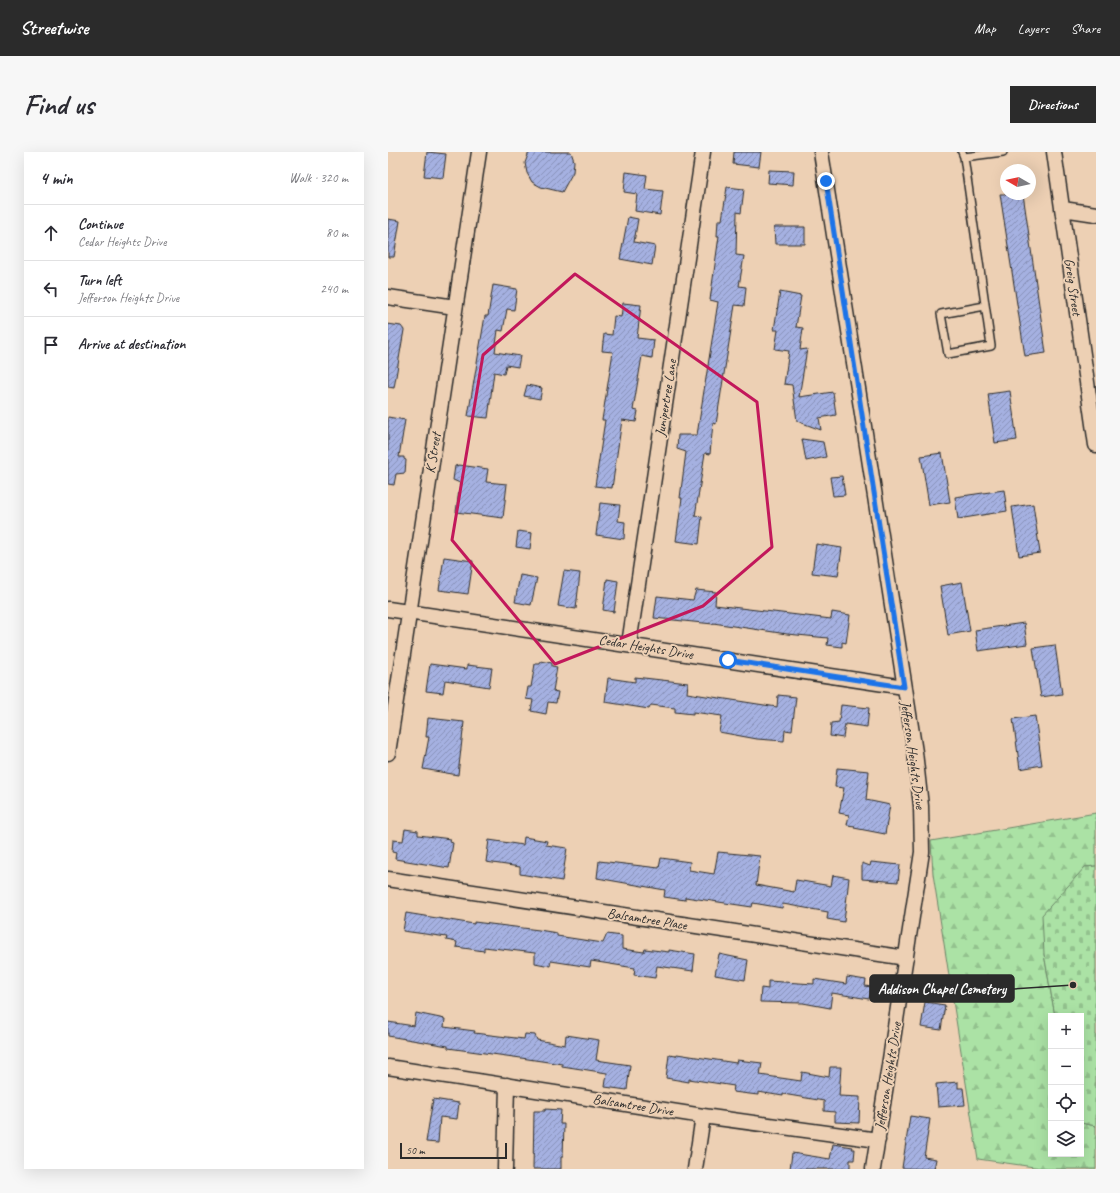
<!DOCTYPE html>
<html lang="en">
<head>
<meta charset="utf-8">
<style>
  :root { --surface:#fff; --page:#f7f7f7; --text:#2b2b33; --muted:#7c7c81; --line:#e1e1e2; --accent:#2b2b2b }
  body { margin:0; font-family:Caveat,sans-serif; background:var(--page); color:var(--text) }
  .controls { position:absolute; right:12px; bottom:12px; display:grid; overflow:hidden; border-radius:0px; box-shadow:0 4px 16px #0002 }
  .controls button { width:36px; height:36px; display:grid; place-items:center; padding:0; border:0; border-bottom:1px solid var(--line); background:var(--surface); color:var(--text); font:20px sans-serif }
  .compass { position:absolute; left:612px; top:12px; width:36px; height:36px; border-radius:50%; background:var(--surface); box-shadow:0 4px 16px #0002; rotate:279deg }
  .scale { position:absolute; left:12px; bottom:10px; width:107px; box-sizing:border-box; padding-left:4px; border:2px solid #2b2b2b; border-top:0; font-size:11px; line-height:14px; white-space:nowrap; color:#2b2b2b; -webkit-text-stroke:3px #edd0b4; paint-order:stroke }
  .stop { position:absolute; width:12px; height:12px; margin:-9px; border:3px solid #1a73e8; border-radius:50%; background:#fff }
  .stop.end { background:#1a73e8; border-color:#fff; box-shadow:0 1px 4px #0008 }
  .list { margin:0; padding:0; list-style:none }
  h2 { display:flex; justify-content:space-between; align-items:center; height:52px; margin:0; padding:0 16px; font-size:17px }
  h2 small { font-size:13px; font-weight:400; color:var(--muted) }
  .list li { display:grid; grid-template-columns:26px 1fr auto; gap:12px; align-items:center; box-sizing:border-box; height:56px; padding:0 16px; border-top:1px solid var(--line) }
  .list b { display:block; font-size:15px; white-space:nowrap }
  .list p { margin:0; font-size:13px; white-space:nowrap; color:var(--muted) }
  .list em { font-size:13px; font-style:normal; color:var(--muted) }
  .icon { flex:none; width:22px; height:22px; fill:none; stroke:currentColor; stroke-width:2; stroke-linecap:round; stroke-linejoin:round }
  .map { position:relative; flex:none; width:708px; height:1017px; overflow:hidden; border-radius:0px }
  header { display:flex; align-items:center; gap:24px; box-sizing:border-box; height:56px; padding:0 20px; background:var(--accent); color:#fff }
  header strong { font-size:19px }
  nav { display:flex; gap:22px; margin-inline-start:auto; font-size:14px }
  .intro { display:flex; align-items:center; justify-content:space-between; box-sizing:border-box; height:96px; padding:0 24px }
  h1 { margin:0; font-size:28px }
  .button { padding:10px 18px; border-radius:0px; background:var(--accent); color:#fff; font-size:14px; font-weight:700 }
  main { display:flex; gap:24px; padding:0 24px }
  aside { flex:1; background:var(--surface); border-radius:0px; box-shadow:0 4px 16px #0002 }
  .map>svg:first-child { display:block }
</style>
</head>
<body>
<header>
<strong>Streetwise</strong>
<nav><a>Map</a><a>Layers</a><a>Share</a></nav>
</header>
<div class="intro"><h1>Find us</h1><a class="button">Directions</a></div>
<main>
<aside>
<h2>4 min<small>Walk · 320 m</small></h2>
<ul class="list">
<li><svg class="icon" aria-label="ahead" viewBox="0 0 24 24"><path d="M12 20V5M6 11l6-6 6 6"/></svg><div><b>Continue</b><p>Cedar Heights Drive</p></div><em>80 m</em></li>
<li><svg class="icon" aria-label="left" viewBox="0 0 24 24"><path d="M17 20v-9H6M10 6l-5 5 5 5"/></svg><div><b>Turn left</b><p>Jefferson Heights Drive</p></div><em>240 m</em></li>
<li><svg class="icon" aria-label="arrive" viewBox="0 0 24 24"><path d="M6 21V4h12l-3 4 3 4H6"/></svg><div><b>Arrive at destination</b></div></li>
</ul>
</aside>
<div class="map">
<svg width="708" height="1017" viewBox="0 0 708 1017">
  <defs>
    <pattern id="forest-firs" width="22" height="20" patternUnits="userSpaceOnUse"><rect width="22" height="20" fill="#abe2a5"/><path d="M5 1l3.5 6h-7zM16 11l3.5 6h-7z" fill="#93c28e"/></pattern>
    <pattern id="cemetery-stones" width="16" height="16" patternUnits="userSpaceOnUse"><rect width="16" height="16" fill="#abe2a5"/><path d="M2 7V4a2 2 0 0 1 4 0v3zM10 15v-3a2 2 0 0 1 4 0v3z" fill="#93c28e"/></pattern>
    <pattern id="building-hatch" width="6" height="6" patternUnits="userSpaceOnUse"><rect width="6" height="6" fill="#a5b1e1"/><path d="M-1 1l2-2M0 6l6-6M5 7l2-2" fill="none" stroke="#8790b7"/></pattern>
  </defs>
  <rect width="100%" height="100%" fill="#edd0b4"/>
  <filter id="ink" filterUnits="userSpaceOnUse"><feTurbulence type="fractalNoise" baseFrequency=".025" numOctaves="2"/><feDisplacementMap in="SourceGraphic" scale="8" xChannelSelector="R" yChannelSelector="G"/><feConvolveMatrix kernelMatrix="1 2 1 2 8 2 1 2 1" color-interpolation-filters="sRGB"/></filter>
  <g filter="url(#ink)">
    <path fill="url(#forest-firs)" stroke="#6b8668" d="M 708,661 L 708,714 L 697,715 L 656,802 L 667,864 L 663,864 L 663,1002 L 693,1002 L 693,971 L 708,974 L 708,1017 L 660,1017 L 590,1007 L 545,722 L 543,689 Z"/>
    <path fill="url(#cemetery-stones)" stroke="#6b8668" d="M 708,714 L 708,974 L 693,971 L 693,864 L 667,864 L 656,802 L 654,763 L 697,715 Z"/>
    <path fill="url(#building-hatch)" stroke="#2b2b2b" d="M 39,0 L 58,2 L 55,26 L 36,24 Z
      M 141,0 L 183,0 L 186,9 L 185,20 L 174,40 L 153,35 L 144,30 L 139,21 L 137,11 Z
      M 346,0 L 373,0 L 371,15 L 345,12 Z
      M 381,18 L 406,19 L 405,33 L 380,31 Z
      M 238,20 L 259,23 L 257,37 L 275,39 L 272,63 L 247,59 L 249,42 L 236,40 Z
      M 339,35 L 356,37 L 353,61 L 349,60 L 348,103 L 356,104 L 351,134 L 358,135 L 356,154 L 347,153 L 328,272 L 325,271 L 322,302 L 317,301 L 307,364 L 314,365 L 311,392 L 288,389 L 294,346 L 292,346 L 298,300 L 289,297 L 290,283 L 309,283 L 330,150 L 322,148 L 331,84 L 329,84 L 330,68 L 334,68 Z
      M 612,42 L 635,42 L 658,201 L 637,204 Z
      M 240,65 L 250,67 L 246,90 L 267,94 L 264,113 L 232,107 Z
      M 0,67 L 12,69 L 6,105 L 0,105 Z
      M 386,75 L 417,75 L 417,92 L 387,92 Z
      M 105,133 L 129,137 L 126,158 L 119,157 L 115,179 L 110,178 L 107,200 L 132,204 L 130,215 L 118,213 L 116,222 L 106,220 L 100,266 L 80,264 L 97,164 L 100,164 Z
      M 392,140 L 413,144 L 408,175 L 415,176 L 412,198 L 419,197 L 411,245 L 445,240 L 448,263 L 431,266 L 433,278 L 409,269 L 404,233 L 396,232 L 401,199 L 387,197 L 390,178 L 386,178 Z
      M 235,151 L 253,153 L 249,186 L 266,188 L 264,206 L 254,204 L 245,258 L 250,259 L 248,270 L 234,268 L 224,336 L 207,334 L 217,268 L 214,268 L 225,200 L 214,199 L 216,182 L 224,183 L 226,164 L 233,165 Z
      M 0,172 L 13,174 L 16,178 L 6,236 L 0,235 Z
      M 139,233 L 154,236 L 152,247 L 136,244 Z
      M 622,239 L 629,288 L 607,291 L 600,242 Z
      M 0,265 L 17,268 L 11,305 L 16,305 L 16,307 L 18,308 L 17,321 L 8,322 L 6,333 L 0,332 Z
      M 414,287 L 435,290 L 438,305 L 418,309 Z
      M 554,301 L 562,350 L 541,353 L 533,304 Z
      M 71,313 L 100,317 L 98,330 L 119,332 L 115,366 L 68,360 L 72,331 L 65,328 L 67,314 Z
      M 454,324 L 457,343 L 445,344 L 442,325 Z
      M 616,338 L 619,359 L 570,367 L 567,345 Z
      M 212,351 L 232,353 L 230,369 L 237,370 L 236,387 L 208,383 Z
      M 645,352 L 652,401 L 631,404 L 624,355 Z
      M 130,379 L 144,381 L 142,397 L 128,395 Z
      M 428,392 L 454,396 L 450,424 L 424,421 Z
      M 56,405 L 85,409 L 80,442 L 51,438 Z
      M 176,419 L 192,421 L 188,457 L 170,454 Z
      M 132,423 L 149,426 L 143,453 L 127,450 Z
      M 219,427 L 230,429 L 226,460 L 215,458 Z
      M 574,430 L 582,479 L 560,483 L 552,434 Z
      M 308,438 L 328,440 L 327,453 L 443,467 L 444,460 L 462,463 L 458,491 L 454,490 L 454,495 L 439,493 L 440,486 L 399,482 L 325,471 L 325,472 L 266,466 L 269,444 L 305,448 Z
      M 636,471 L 639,492 L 590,499 L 587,478 Z
      M 667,493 L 674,542 L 653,545 L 645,496 Z
      M 153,509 L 164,511 L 164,514 L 169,515 L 165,539 L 170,540 L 168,551 L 160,550 L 158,562 L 143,559 L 145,548 L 138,547 L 140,535 L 143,535 L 147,512 L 152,512 Z
      M 42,512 L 79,517 L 79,513 L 104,516 L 101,535 L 57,528 L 55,541 L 38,539 Z
      M 247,525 L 300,531 L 299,541 L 389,555 L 390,543 L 408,545 L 404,579 L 397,578 L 396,589 L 369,587 L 331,580 L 334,564 L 305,560 L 305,562 L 287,560 L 287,556 L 263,553 L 261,557 L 217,550 L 220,526 L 247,530 Z
      M 453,553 L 481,556 L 479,575 L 457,572 L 455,586 L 442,584 L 443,571 L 451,570 Z
      M 647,564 L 654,613 L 632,617 L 625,567 Z
      M 40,566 L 76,570 L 70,623 L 35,617 L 41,585 L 38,585 Z
      M 449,616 L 481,619 L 478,648 L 502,653 L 497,682 L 466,676 L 467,674 L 459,673 L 461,663 L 451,661 L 456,636 L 447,635 Z
      M 17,677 L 30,679 L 30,683 L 63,687 L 62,690 L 65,691 L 61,716 L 7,707 L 8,701 L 4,700 L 5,688 L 15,689 Z
      M 136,685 L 159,689 L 158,693 L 179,696 L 174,729 L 132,722 L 132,715 L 98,710 L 101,688 L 135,693 Z
      M 330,700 L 372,704 L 368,733 L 406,740 L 408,728 L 443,734 L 445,723 L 461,726 L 456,770 L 439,767 L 440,760 L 395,752 L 394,756 L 365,751 L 364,755 L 297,745 L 297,748 L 276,745 L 277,738 L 209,726 L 211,709 L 271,716 L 273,706 L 302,710 L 301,718 L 326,722 Z
      M 483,710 L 512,713 L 510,730 L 474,727 L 474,711 L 482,714 Z
      M 18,761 L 86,772 L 86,770 L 151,778 L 169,781 L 169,784 L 215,791 L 219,782 L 234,784 L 234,797 L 256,800 L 257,797 L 281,800 L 281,798 L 307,802 L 305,819 L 269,814 L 267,826 L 246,823 L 247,816 L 203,809 L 202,815 L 163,809 L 162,814 L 147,811 L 147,801 L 96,795 L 96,799 L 68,795 L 69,790 L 58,788 L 59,785 L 15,779 Z
      M 331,802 L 360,808 L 357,828 L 327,823 Z
      M 459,825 L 478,828 L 477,834 L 483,835 L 481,847 L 444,841 L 442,856 L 415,851 L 372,850 L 373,836 L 380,837 L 380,829 L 426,832 L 426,827 L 458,832 Z
      M 537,850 L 557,853 L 553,878 L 533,875 Z
      M 28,861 L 57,867 L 56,875 L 87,879 L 86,881 L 136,887 L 137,882 L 147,883 L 149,888 L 177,893 L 178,883 L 211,888 L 208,908 L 242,913 L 239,938 L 217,935 L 219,921 L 174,914 L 174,912 L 133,906 L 60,896 L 60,894 L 0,884 L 0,870 L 26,874 Z
      M 289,902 L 348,911 L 349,908 L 374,911 L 372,923 L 413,929 L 414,920 L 441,925 L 442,915 L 453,915 L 451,944 L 472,945 L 471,971 L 447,970 L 447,960 L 436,959 L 436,949 L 395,942 L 395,944 L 370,940 L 370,943 L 345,940 L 346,934 L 301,927 L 301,930 L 278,926 L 281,903 L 288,904 Z
      M 570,930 L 570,936 L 575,936 L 577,953 L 550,955 L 548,932 Z
      M 45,947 L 71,951 L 69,967 L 52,965 L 50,991 L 38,990 Z
      M 157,957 L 173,958 L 172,972 L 176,972 L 175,1005 L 173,1005 L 173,1017 L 145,1017 L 146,959 L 157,959 Z
      M 522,964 L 542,967 L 536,1005 L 548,1007 L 546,1017 L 514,1016 Z
      M 445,992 L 465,995 L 464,997 L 467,997 L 466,1008 L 462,1008 L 462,1017 L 402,1017 L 404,1001 L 442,1007 Z"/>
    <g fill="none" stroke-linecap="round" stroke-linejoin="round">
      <g stroke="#2b2b2b" stroke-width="10">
        <path id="service" d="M 574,0 L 576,5 L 603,194 L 560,202 L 553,162 L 597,154
          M 576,5 L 615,0"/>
      </g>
      <g stroke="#2b2b2b" stroke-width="17">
        <path id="minor" d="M 433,0 L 527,600 L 533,654 L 534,700 L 485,1017
          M 666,0 L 708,293
          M 675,57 L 708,62
          M 0,145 L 67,155
          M 0,457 L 516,535
          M 241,492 L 315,0
          M 0,601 L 91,0
          M 0,727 L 518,806
          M 0,915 L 315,964 L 490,988
          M 117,1017 L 119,933
          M 307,1017 L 315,964"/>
      </g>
      <use href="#service" stroke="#edd0b4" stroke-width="7"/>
      <use href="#minor" stroke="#edd0b4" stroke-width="14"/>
    </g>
  </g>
  <g fill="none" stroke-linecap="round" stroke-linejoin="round" filter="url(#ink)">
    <path stroke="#1a73e8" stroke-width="5" d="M 340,508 L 516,535 L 438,29"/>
  </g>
  <path fill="none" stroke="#c2185b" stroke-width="3" stroke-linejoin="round" d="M 187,122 L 369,250 L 384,395 L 315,454 L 167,512 L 64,388 L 95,203 Z"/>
  <g text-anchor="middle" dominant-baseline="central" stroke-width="4" stroke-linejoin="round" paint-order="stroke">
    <g font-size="14" fill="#2b2b2b" stroke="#edd0b4">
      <text transform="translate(685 135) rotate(82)">Greig Street</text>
      <text transform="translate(278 246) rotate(-81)">Junipertree Lane</text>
      <text transform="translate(45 301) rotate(-81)">K Street</text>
      <text transform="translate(258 495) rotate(9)">Cedar Heights Drive</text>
      <text transform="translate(525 603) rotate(82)">Jefferson Heights Drive</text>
      <text transform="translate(259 767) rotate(9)">Balsamtree Place</text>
      <text transform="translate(500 924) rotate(-81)">Jefferson Heights Drive</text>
      <text transform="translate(245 953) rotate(9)">Balsamtree Drive</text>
    </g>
  </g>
  <path fill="none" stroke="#2b2b2b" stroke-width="1.5" d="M685 833L626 837"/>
  <circle fill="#2b2b2b" stroke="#edd0b4" stroke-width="1.5" cx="685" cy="833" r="4"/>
  <rect fill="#2b2b2b" stroke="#2b2b2b" stroke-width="1.5" x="482" y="823" width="144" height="27" rx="4"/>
  <g font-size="15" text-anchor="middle" font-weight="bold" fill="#fff">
    <text x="554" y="842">Addison Chapel Cemetery</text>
  </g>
</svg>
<div class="controls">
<button>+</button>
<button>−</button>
<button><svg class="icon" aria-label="locate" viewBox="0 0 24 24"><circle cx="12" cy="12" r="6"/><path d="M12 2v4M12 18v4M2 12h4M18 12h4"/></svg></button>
<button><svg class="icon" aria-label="layers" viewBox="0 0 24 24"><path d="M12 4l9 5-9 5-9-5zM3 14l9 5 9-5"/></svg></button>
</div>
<svg class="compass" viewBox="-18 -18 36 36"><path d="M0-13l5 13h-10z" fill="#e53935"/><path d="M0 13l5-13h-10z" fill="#7c7c81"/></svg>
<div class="scale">50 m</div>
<div class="stop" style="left:340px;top:508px"></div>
<div class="stop end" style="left:438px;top:29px"></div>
</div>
</main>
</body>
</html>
